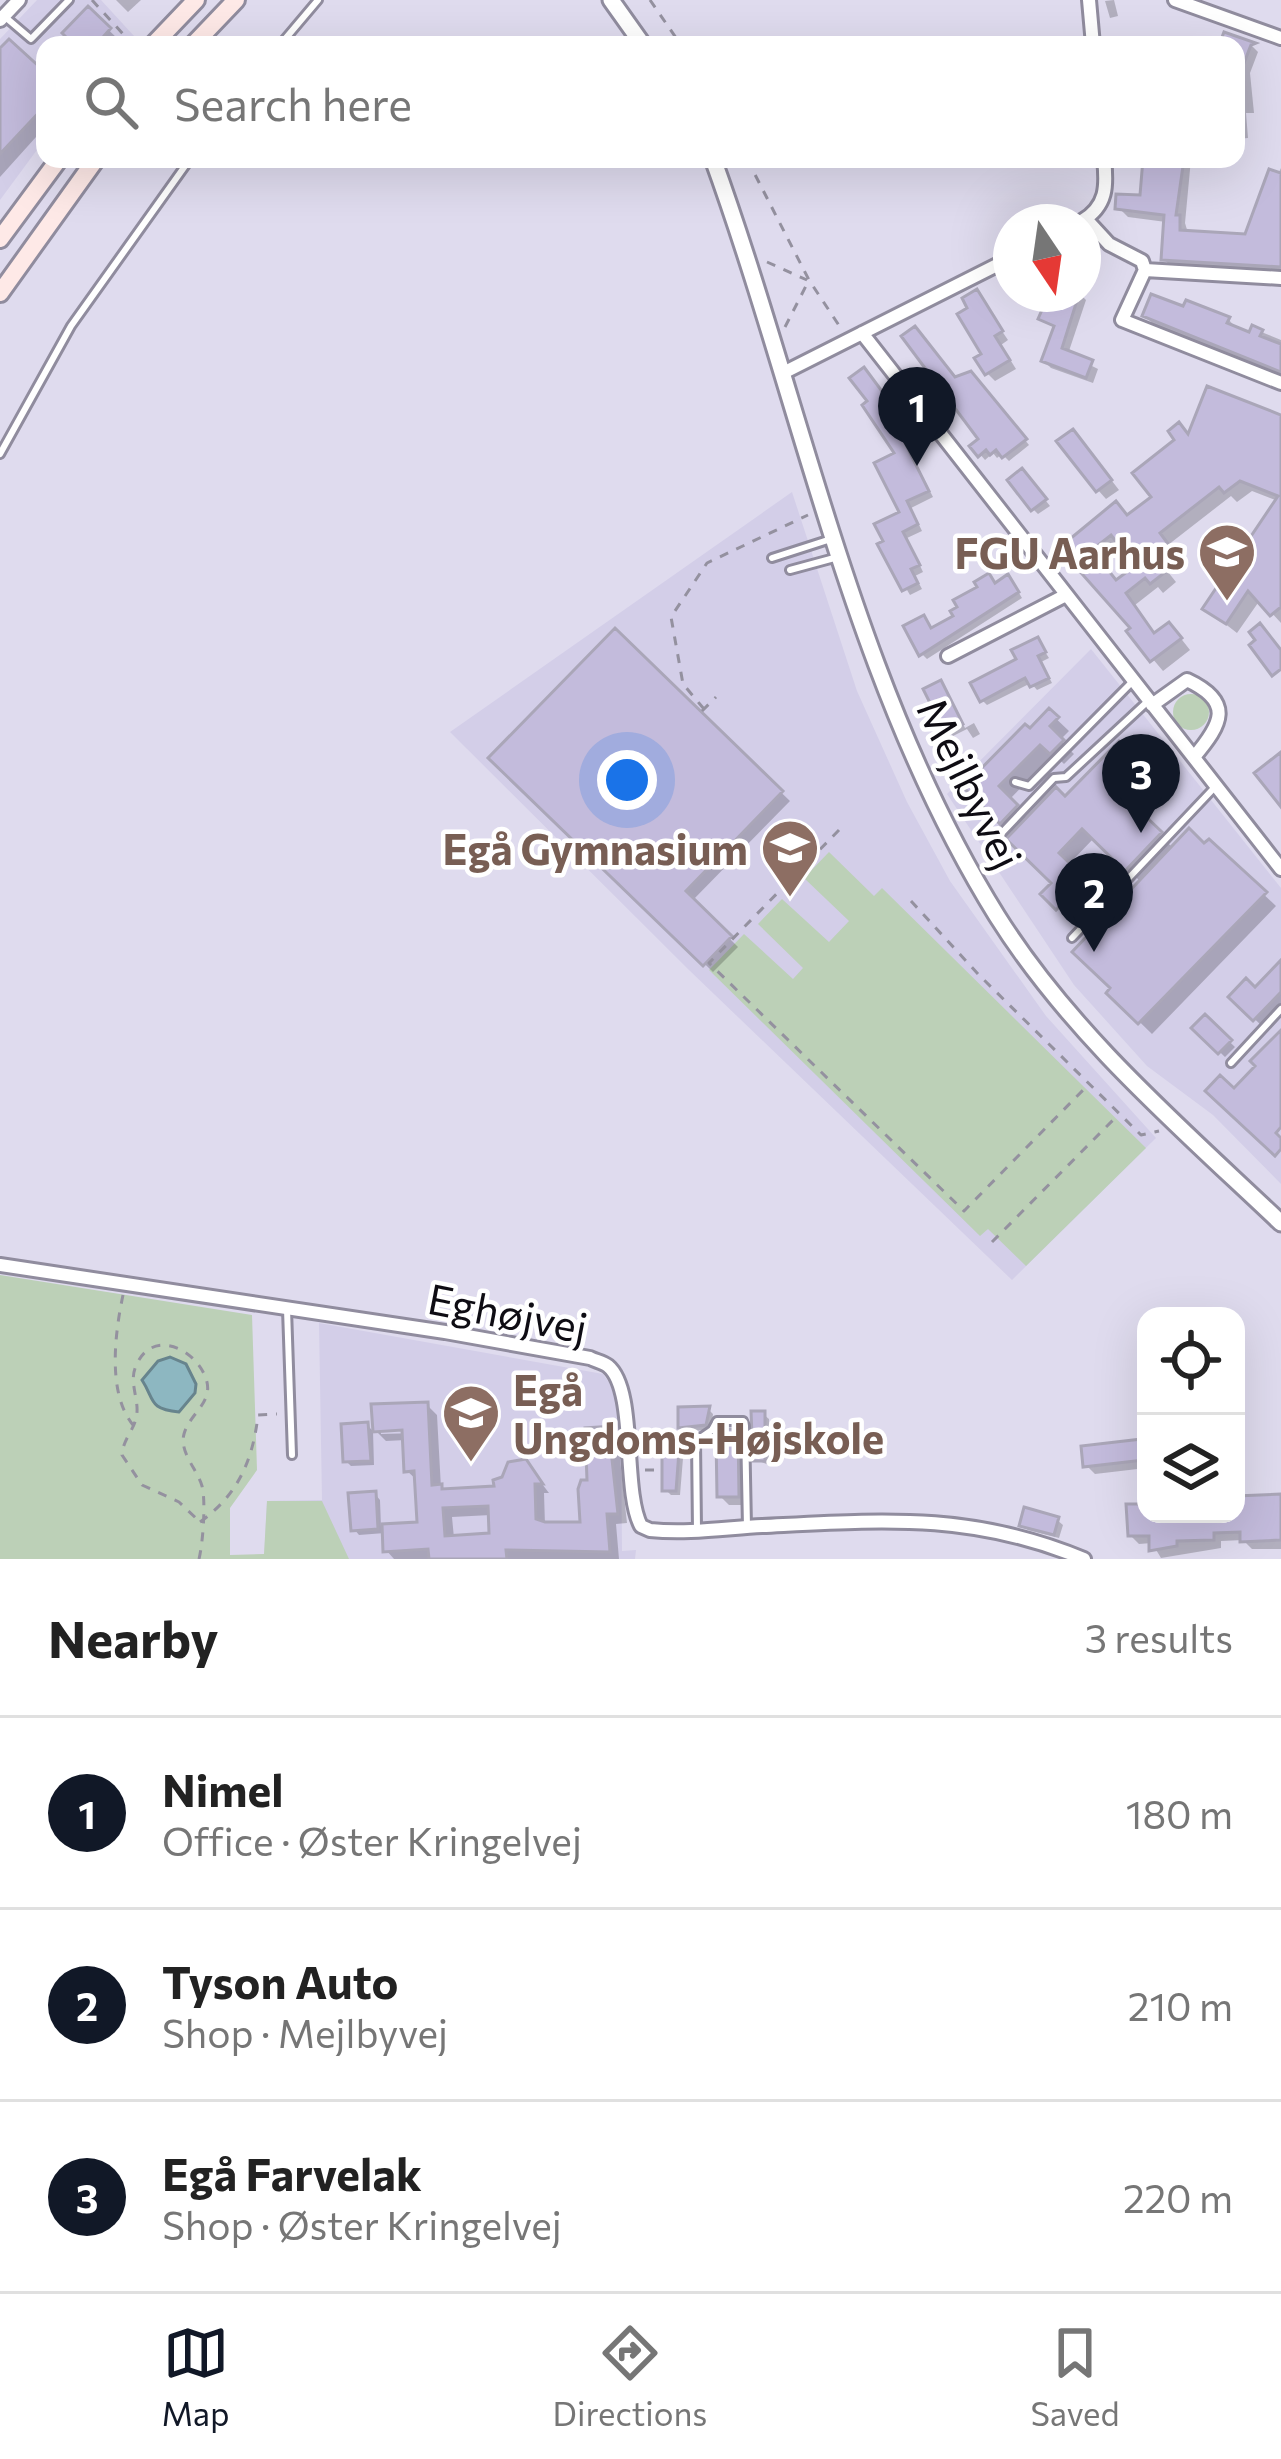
<!DOCTYPE html>
<html lang="en">
<head>
<meta charset="utf-8">
<style>
  :root { --surface:#fff; --page:#f2f2f2; --text:#222; --muted:#767676; --line:#e0e0e0; --accent:#111827 }
  body { margin:0; font-family:Commissioner,sans-serif; background:var(--page); color:var(--text) }
  .controls { position:absolute; right:36px; bottom:36px; display:grid; overflow:hidden; border-radius:24px; box-shadow:0 12px 48px #0002 }
  .controls button { width:108px; height:108px; display:grid; place-items:center; padding:0; border:0; border-bottom:3px solid var(--line); background:var(--surface); color:var(--text); font:60px sans-serif }
  .compass { position:absolute; left:993px; top:204px; width:108px; height:108px; border-radius:50%; background:var(--surface); box-shadow:0 12px 48px #0002; rotate:167deg }
  .you { position:absolute; left:627px; top:780px; width:42px; height:42px; margin:-30px; border:9px solid #fff; border-radius:50%; background:#1a73e8; box-shadow:0 0 0 18px #1a73e833 }
  .badge { display:grid; place-items:center; width:78px; height:78px; border-radius:50%; background:var(--accent); color:#fff; font-size:39px; font-weight:700 }
  .pin { position:absolute; translate:-50% -99px; filter:drop-shadow(0 3px 6px #0008) }
  .pin::after { content:''; position:absolute; top:63px; width:42px; height:36px; background:inherit; clip-path:polygon(0 0,100% 0,50% 100%) }
  .list { margin:0; padding:0; list-style:none }
  h2 { display:flex; justify-content:space-between; align-items:center; height:156px; margin:0; padding:0 48px; font-size:51px }
  h2 small { font-size:39px; font-weight:400; color:var(--muted) }
  .list li { display:grid; grid-template-columns:78px 1fr auto; gap:36px; align-items:center; box-sizing:border-box; height:192px; padding:0 48px; border-top:3px solid var(--line) }
  .list b { display:block; font-size:45px; white-space:nowrap }
  .list p { margin:0; font-size:39px; white-space:nowrap; color:var(--muted) }
  .list em { font-size:39px; font-style:normal; color:var(--muted) }
  .icon { flex:none; width:66px; height:66px; fill:none; stroke:currentColor; stroke-width:2; stroke-linecap:round; stroke-linejoin:round }
  .map { position:relative; flex:none; width:1281px; height:1559px; overflow:hidden }
  .search { position:absolute; background:var(--surface); box-shadow:0 12px 48px #0002; left:36px; right:36px; top:36px; height:132px; display:flex; align-items:center; gap:30px; box-sizing:border-box; padding:0 42px; border-radius:24px; color:var(--muted); font-size:45px }
  .sheet { height:732px; background:var(--surface) }
  nav { display:flex; justify-content:space-around; align-items:center; box-sizing:border-box; height:168px; border-top:3px solid var(--line); background:var(--surface); font-size:33px; color:var(--muted) }
  nav a { display:grid; justify-items:center; gap:6px }
  nav .on { color:var(--accent) }
  .map>svg:first-child { display:block }
</style>
</head>
<body>
<div class="map">
<svg width="1281" height="1559" viewBox="0 0 1281 1559">
  <rect width="100%" height="100%" fill="#dfdbee"/>
  <path fill="#d3cee8" d="M 37,0 L 101,0 L 134,36 L 126,45 L 45,45 L 45,139 L 0,200 L 0,39 Z
    M 792,492 L 857,691 L 907,802 L 950,881 L 1046,1016 L 1156,1138 L 1012,1280 L 689,970 L 450,732 Z
    M 1091,649 L 1281,888 L 1281,1184 L 1213,1115 L 1147,1066 L 1074,985 L 947,794 Z
    M 319,1323 L 603,1374 L 613,1388 L 621,1427 L 622,1551 L 636,1550 L 635,1559 L 264,1559 L 267,1501 L 322,1500 Z"/>
  <path fill="#bcd0b7" d="M1173 712a18 18 0 1 1 36 0a18 18 0 1 1-36 0Z
    M 829,852 L 874,896 L 882,888 L 1146,1148 L 1026,1266 L 988,1229 L 980,1236 L 709,970 L 744,934 L 793,979 L 803,968 L 758,924 L 782,899 L 829,942 L 849,921 L 804,878 Z
    M 0,1275 L 252,1315 L 257,1470 L 230,1508 L 230,1555 L 264,1554 L 267,1501 L 322,1501 L 349,1559 L 0,1559 Z"/>
  <path fill="#8db7c1" stroke="#67848d" stroke-width="3" d="M 170,1357 L 186,1364 L 196,1384 L 195,1393 L 179,1412 C 148,1409 155,1400 142,1380 L 158,1361 Z"/>
  <path fill="#0003" fill-rule="evenodd" d="M 116,0 L 141,0 L 128,12 Z
    M 1114,0 L 1118,16 L 1110,18 L 1105,1 Z
    M 88,10 L 121,42 L 119,45 L 65,45 Z
    M 1130,40 L 1175,40 L 1180,45 L 1130,45 Z
    M 1250,44 L 1258,52 L 1250,73 L 1254,113 L 1246,113 L 1248,138 L 1237,139 L 1236,152 L 1236,45 L 1224,45 Z
    M 0,53 L 40,72 L 45,66 L 45,127 L 0,177 Z
    M 1146,159 L 1191,159 L 1185,223 L 1188,233 L 1247,237 L 1281,168 L 1281,276 L 1173,269 L 1164,259 L 1166,222 L 1128,217 L 1118,207 L 1143,198 Z
    M 976,293 L 1008,340 L 1001,345 L 1016,369 L 995,381 L 987,373 L 971,309 Z
    M 1042,294 L 1080,294 L 1086,300 L 1068,354 L 1098,369 L 1093,383 L 1051,368 L 1044,361 L 1056,329 L 1042,319 L 1051,297 Z
    M 1145,316 L 1228,319 L 1240,332 L 1251,336 L 1254,329 L 1281,340 L 1281,377 L 1157,328 Z
    M 870,376 L 908,428 L 901,434 L 933,497 L 911,508 L 922,531 L 907,538 L 923,572 L 915,576 L 922,589 L 910,595 L 881,546 L 903,514 L 899,454 L 871,402 Z
    M 955,380 L 976,380 L 1029,445 L 1009,461 L 1002,454 L 997,458 L 993,453 L 985,460 L 973,446 L 983,439 Z
    M 1281,418 L 1281,623 L 1260,600 L 1237,633 L 1206,609 L 1278,501 L 1252,491 L 1237,502 L 1231,496 L 1168,545 L 1181,561 L 1168,572 L 1176,582 L 1163,593 L 1158,587 L 1135,605 L 1156,636 L 1179,636 L 1190,650 L 1163,671 L 1130,632 L 1134,628 L 1063,548 L 1128,518 L 1155,497 L 1190,438 ZM 1123,545 L 1139,566 L 1117,583 L 1101,562 Z
    M 1081,441 L 1119,490 L 1106,499 L 1098,490 Z
    M 1027,477 L 1050,506 L 1038,514 L 1033,509 Z
    M 1013,583 L 1022,598 L 927,659 L 922,654 L 933,631 L 996,585 Z
    M 615,632 L 790,801 L 692,901 L 738,947 L 713,972 L 493,758 Z
    M 1038,641 L 1049,658 L 1041,662 L 1052,683 L 1037,690 L 1031,683 L 987,705 L 982,700 Z
    M 946,689 L 965,728 L 974,723 L 980,734 L 973,738 L 967,729 L 953,736 L 948,731 Z
    M 1049,712 L 1069,731 L 1060,740 L 1074,754 L 1064,764 L 1054,754 L 1009,800 L 1029,820 L 1065,801 L 1119,745 L 1153,778 L 1128,804 L 1173,848 L 1204,848 L 1209,843 L 1276,906 L 1152,1034 L 1110,993 L 1143,884 L 1095,837 L 1068,865 L 1095,891 L 1069,918 L 1044,894 L 1055,883 L 1015,834 L 967,787 Z
    M 1281,964 L 1281,1012 L 1265,1029 L 1232,997 L 1255,992 Z
    M 1205,1018 L 1235,1047 L 1225,1057 L 1195,1028 Z
    M 427,1405 L 437,1415 L 441,1488 L 445,1492 L 497,1489 L 526,1463 L 549,1493 L 544,1493 L 545,1525 L 583,1525 L 590,1483 L 612,1429 L 623,1439 L 624,1459 L 620,1459 L 627,1523 L 616,1524 L 619,1559 L 394,1559 L 386,1550 L 385,1533 L 359,1535 L 354,1529 L 375,1494 L 380,1500 L 381,1527 L 420,1525 L 418,1481 L 407,1471 L 406,1440 L 386,1441 L 375,1430 ZM 417,1427 L 417,1433 L 381,1434 L 381,1428 ZM 491,1515 L 492,1536 L 454,1538 L 452,1517 Z
    M 708,1409 L 713,1414 L 711,1429 L 687,1432 L 681,1427 Z
    M 763,1414 L 769,1419 L 769,1465 L 756,1460 Z
    M 367,1425 L 373,1431 L 374,1465 L 351,1466 L 346,1461 Z
    M 736,1432 L 745,1440 L 746,1505 L 729,1505 L 720,1496 Z
    M 679,1441 L 684,1446 L 680,1495 L 671,1495 L 665,1489 Z
    M 1141,1442 L 1146,1448 L 1146,1468 L 1095,1474 L 1086,1465 Z
    M 1281,1498 L 1281,1549 L 1252,1549 L 1243,1540 L 1221,1541 L 1221,1548 L 1161,1558 L 1152,1543 L 1139,1544 L 1130,1535 L 1146,1507 L 1146,1514 L 1236,1514 L 1236,1499 Z
    M 1057,1520 L 1063,1525 L 1059,1538 L 1028,1530 L 1022,1525 Z"/>
  <path fill="#c3bbdc" stroke="#aaa6b8" stroke-width="3" fill-rule="evenodd" d="M 88,6 L 111,28 L 96,45 L 61,45 L 67,38 L 62,33 Z
    M 1224,32 L 1256,43 L 1251,45 L 1237,81 L 1236,45 L 1219,45 Z
    M 9,39 L 45,72 L 45,106 L 0,154 L 0,48 Z
    M 1143,159 L 1184,159 L 1176,215 L 1180,215 L 1180,230 L 1245,234 L 1269,169 L 1281,173 L 1281,267 L 1161,260 L 1164,215 L 1115,209 L 1116,194 L 1140,195 Z
    M 977,289 L 1003,331 L 995,336 L 1010,360 L 985,375 L 974,358 L 981,354 L 957,314 L 967,308 L 962,298 Z
    M 1049,294 L 1079,294 L 1062,348 L 1093,360 L 1086,378 L 1041,361 L 1054,326 L 1038,319 Z
    M 1151,294 L 1183,306 L 1186,300 L 1230,317 L 1227,323 L 1249,332 L 1252,325 L 1263,330 L 1260,336 L 1281,344 L 1281,372 L 1142,316 Z
    M 915,326 L 955,377 L 971,371 L 1027,439 L 1002,458 L 996,450 L 990,455 L 986,450 L 978,457 L 969,446 L 978,439 L 901,336 Z
    M 864,367 L 904,421 L 897,427 L 929,491 L 907,501 L 918,524 L 903,532 L 920,565 L 911,569 L 918,583 L 902,591 L 877,544 L 883,541 L 874,524 L 899,512 L 874,463 L 894,453 L 862,405 L 867,401 L 849,378 Z
    M 1207,386 L 1281,415 L 1281,607 L 1270,616 L 1248,591 L 1226,624 L 1202,609 L 1278,496 L 1240,481 L 1224,493 L 1219,487 L 1160,533 L 1172,549 L 1159,559 L 1168,570 L 1150,584 L 1145,578 L 1126,593 L 1154,633 L 1169,622 L 1182,638 L 1150,662 L 1126,631 L 1130,628 L 1059,548 L 1116,501 L 1127,515 L 1151,497 L 1132,473 L 1174,440 L 1168,431 L 1179,422 L 1188,434 ZM 1111,535 L 1135,566 L 1116,580 L 1092,550 Z
    M 1073,429 L 1112,480 L 1096,492 L 1056,441 Z
    M 1022,468 L 1047,499 L 1031,511 L 1007,480 Z
    M 989,573 L 995,583 L 1008,574 L 1019,592 L 919,656 L 903,626 L 924,615 L 931,628 L 953,616 L 950,611 L 957,607 L 953,600 L 977,587 L 974,582 Z
    M 1260,623 L 1281,650 L 1281,669 L 1272,676 L 1249,645 L 1255,640 L 1249,632 Z
    M 615,628 L 783,791 L 686,891 L 732,936 L 703,966 L 488,758 Z
    M 1038,637 L 1046,652 L 1038,656 L 1049,678 L 1030,687 L 1025,678 L 980,702 L 970,683 L 1016,659 L 1011,650 Z
    M 941,680 L 963,724 L 945,733 L 923,689 Z
    M 1049,708 L 1059,717 L 1050,726 L 1064,740 L 1050,754 L 1040,745 L 999,786 L 1018,805 L 1000,824 L 963,787 L 1025,724 L 1030,728 Z
    M 1119,741 L 1144,765 L 1119,791 L 1162,832 L 1125,871 L 1082,829 L 1059,853 L 1086,879 L 1056,910 L 1040,894 L 1051,883 L 1006,839 L 1056,787 L 1065,796 Z
    M 1281,752 L 1281,807 L 1254,773 Z
    M 1189,828 L 1204,843 L 1209,839 L 1267,892 L 1138,1024 L 1106,993 L 1110,988 L 1072,952 Z
    M 1281,960 L 1281,992 L 1253,1021 L 1228,997 L 1246,978 L 1255,987 Z
    M 1205,1014 L 1232,1040 L 1218,1054 L 1191,1028 Z
    M 1281,1030 L 1281,1127 L 1276,1133 L 1281,1138 L 1281,1149 L 1275,1156 L 1205,1091 L 1220,1075 L 1234,1088 L 1255,1066 L 1250,1061 Z
    M 428,1402 L 432,1485 L 442,1484 L 442,1489 L 494,1486 L 493,1480 L 502,1477 L 508,1462 L 526,1459 L 543,1484 L 535,1484 L 536,1519 L 545,1522 L 580,1522 L 578,1489 L 581,1480 L 587,1480 L 585,1428 L 613,1426 L 615,1450 L 611,1450 L 618,1514 L 607,1514 L 610,1552 L 506,1550 L 507,1559 L 429,1559 L 428,1549 L 383,1552 L 382,1524 L 417,1522 L 414,1471 L 404,1472 L 402,1430 L 373,1432 L 371,1404 ZM 488,1506 L 489,1533 L 445,1536 L 443,1508 Z
    M 710,1406 L 706,1425 L 678,1428 L 678,1407 Z
    M 751,1411 L 765,1411 L 765,1461 L 753,1461 Z
    M 368,1422 L 371,1461 L 343,1462 L 341,1424 Z
    M 721,1429 L 738,1429 L 739,1497 L 717,1497 L 716,1436 Z
    M 662,1438 L 680,1438 L 676,1491 L 662,1491 Z
    M 1142,1439 L 1144,1460 L 1083,1467 L 1081,1446 Z
    M 376,1491 L 378,1529 L 351,1531 L 348,1493 Z
    M 1281,1494 L 1281,1540 L 1240,1542 L 1240,1532 L 1214,1533 L 1214,1540 L 1177,1541 L 1177,1546 L 1149,1551 L 1149,1536 L 1128,1536 L 1126,1504 L 1146,1504 L 1146,1514 L 1236,1514 L 1236,1496 Z
    M 1024,1507 L 1059,1517 L 1054,1535 L 1019,1526 Z"/>
  <g fill="none" stroke-linecap="round" stroke-linejoin="round">
    <g stroke="#908c9e" stroke-width="12">
      <path id="service" d="M 4,16 L 31,39 L 69,0
        M 280,45 L 318,0
        M 0,454 L 71,326 L 190,159
        M 772,558 L 831,539
        M 790,570 L 838,557
        M 1015,782 L 1029,786 L 1133,681
        M 996,839 L 1054,778 L 1066,777 L 1147,702
        M 1072,938 L 1214,788
        M 1231,1063 L 1281,1009
        M 287,1309 L 292,1455
        M 697,1529 L 696,1441 L 712,1430 L 717,1421 L 743,1421 L 745,1426 L 747,1527"/>
    </g>
    <g stroke="#908c9e" stroke-width="18">
      <path id="minor" d="M 1089,0 L 1093,45
        M 1175,0 L 1281,38
        M 0,20 L 19,0
        M 1086,219 L 1109,244 L 1142,261 L 1145,270
        M 1082,221 C 1107,206 1107,186 1104,159
        M 1281,278 L 1145,270 L 1122,320 L 1281,383
        M 862,333 L 1281,869
        M 785,372 L 1011,258
        M 948,656 L 1066,595
        M 1152,705 L 1187,680 C 1234,702 1222,724 1194,757
        M 0,1265 L 445,1332 L 590,1358 C 596,1361 603,1362 608,1366 C 637,1390 622,1490 641,1526 L 650,1530 C 687,1534 726,1528 762,1526 C 882,1520 971,1512 1084,1559"/>
    </g>
    <g stroke="#908c9e" stroke-width="21">
      <path id="tertiary" d="M 611,0 L 643,45
        M 713,159 C 804,411 854,686 997,916 C 1071,1034 1181,1128 1281,1223"/>
    </g>
    <g stroke="#908c9e" stroke-width="22">
      <path id="secondary" d="M 153,45 L 196,0
        M 193,45 L 236,0
        M 0,239 L 59,159
        M 0,293 L 96,159"/>
    </g>
    <path stroke="#94919f" stroke-width="3" stroke-dasharray="9 9" stroke-linecap="butt" d="M 92,0 L 133,45
      M 650,0 L 681,45
      M 747,159 L 809,280 L 842,330
      M 767,262 L 807,280
      M 785,327 L 808,282
      M 704,709 L 683,684 L 671,617 L 707,563 L 808,515
      M 702,711 L 716,697
      M 839,830 L 709,963 L 964,1211 L 1089,1084
      M 911,901 L 979,975 L 1141,1135 L 1159,1131
      M 992,1242 L 1118,1115
      M 123,1295 C 115,1333 107,1393 133,1425
      M 645,1470 L 661,1470
      M 200,1522 C 238,1495 253,1460 258,1415 L 277,1414
      M 199,1559 C 203,1543 206,1501 202,1486 C 197,1469 179,1452 184,1434 C 190,1412 216,1402 205,1376 C 193,1347 151,1329 136,1366 C 129,1381 138,1397 137,1412 C 136,1429 123,1438 122,1455 L 142,1485 L 179,1502 L 200,1522"/>
    <use href="#service" stroke="#fff" stroke-width="6"/>
    <use href="#minor" stroke="#fff" stroke-width="12"/>
    <use href="#tertiary" stroke="#fff" stroke-width="15"/>
    <use href="#secondary" stroke="#fee9e7" stroke-width="16"/>
  </g>
  <defs>
    <g id="school-pin" transform="scale(3)"><path d="M0 17L-7.5 6A9.5 9.5 0 1 1 7.5 6Z" fill="#8d6e63" stroke="#fff"/><path d="M0-5L7-2L0 1L-7-2ZM-4 1L0 2.5L4 1V4Q0 6-4 4Z" fill="#fff"/></g>
  </defs>
  <g fill-rule="evenodd">
    <use href="#school-pin" x="1227" y="552"/>
    <use href="#school-pin" x="790" y="848"/>
    <use href="#school-pin" x="471" y="1413"/>
  </g>
  <g text-anchor="middle" dominant-baseline="central" stroke-width="9" stroke-linejoin="round" paint-order="stroke">
    <g font-size="42" font-weight="bold" fill="#785e54" stroke="#fff" text-anchor="end">
      <text x="1185" y="552">FGU Aarhus</text>
      <text x="748" y="848">Egå Gymnasium</text>
      <text x="513" y="1389" text-anchor="start">Egå<tspan x="513" dy="48">Ungdoms-Højskole</tspan></text>
    </g>
    <g font-size="42" fill="#0e0c13" stroke="#fff">
      <text transform="translate(971 783) rotate(64)">Mejlbyvej</text>
      <text transform="translate(508 1312) rotate(11)">Eghøjvej</text>
    </g>
  </g>
</svg>
<div class="controls">
<button><svg class="icon" aria-label="locate" viewBox="0 0 24 24"><circle cx="12" cy="12" r="6"/><path d="M12 2v4M12 18v4M2 12h4M18 12h4"/></svg></button>
<button><svg class="icon" aria-label="layers" viewBox="0 0 24 24"><path d="M12 4l9 5-9 5-9-5zM3 14l9 5 9-5"/></svg></button>
</div>
<svg class="compass" viewBox="-18 -18 36 36"><path d="M0-13l5 13h-10z" fill="#e53935"/><path d="M0 13l5-13h-10z" fill="#767676"/></svg>
<div class="you"></div>
<div class="pin badge" style="left:917px;top:466px">1</div>
<div class="pin badge" style="left:1094px;top:952px">2</div>
<div class="pin badge" style="left:1141px;top:833px">3</div>
<div class="search"><svg class="icon" aria-label="search" viewBox="0 0 24 24"><circle cx="10" cy="10" r="6"/><path d="M15 15l6 6"/></svg>Search here</div>
</div>
<section class="sheet">
<h2>Nearby<small>3 results</small></h2>
<ul class="list">
<li><span class="badge">1</span><div><b>Nimel</b><p>Office · Øster Kringelvej</p></div><em>180 m</em></li>
<li><span class="badge">2</span><div><b>Tyson Auto</b><p>Shop · Mejlbyvej</p></div><em>210 m</em></li>
<li><span class="badge">3</span><div><b>Egå Farvelak</b><p>Shop · Øster Kringelvej</p></div><em>220 m</em></li>
</ul>
</section>
<nav>
<a class="on"><svg class="icon" aria-label="map" viewBox="0 0 24 24"><path d="M3 6l6-2 6 2 6-2v14l-6 2-6-2-6 2zM9 4v14M15 6v14"/></svg>Map</a>
<a><svg class="icon" aria-label="directions" viewBox="0 0 24 24"><path d="M12 3l9 9-9 9-9-9zM9 14v-3h6M13 9l2 2-2 2"/></svg>Directions</a>
<a><svg class="icon" aria-label="saved" viewBox="0 0 24 24"><path d="M7 4h10v16l-5-4-5 4z"/></svg>Saved</a>
</nav>
</body>
</html>
